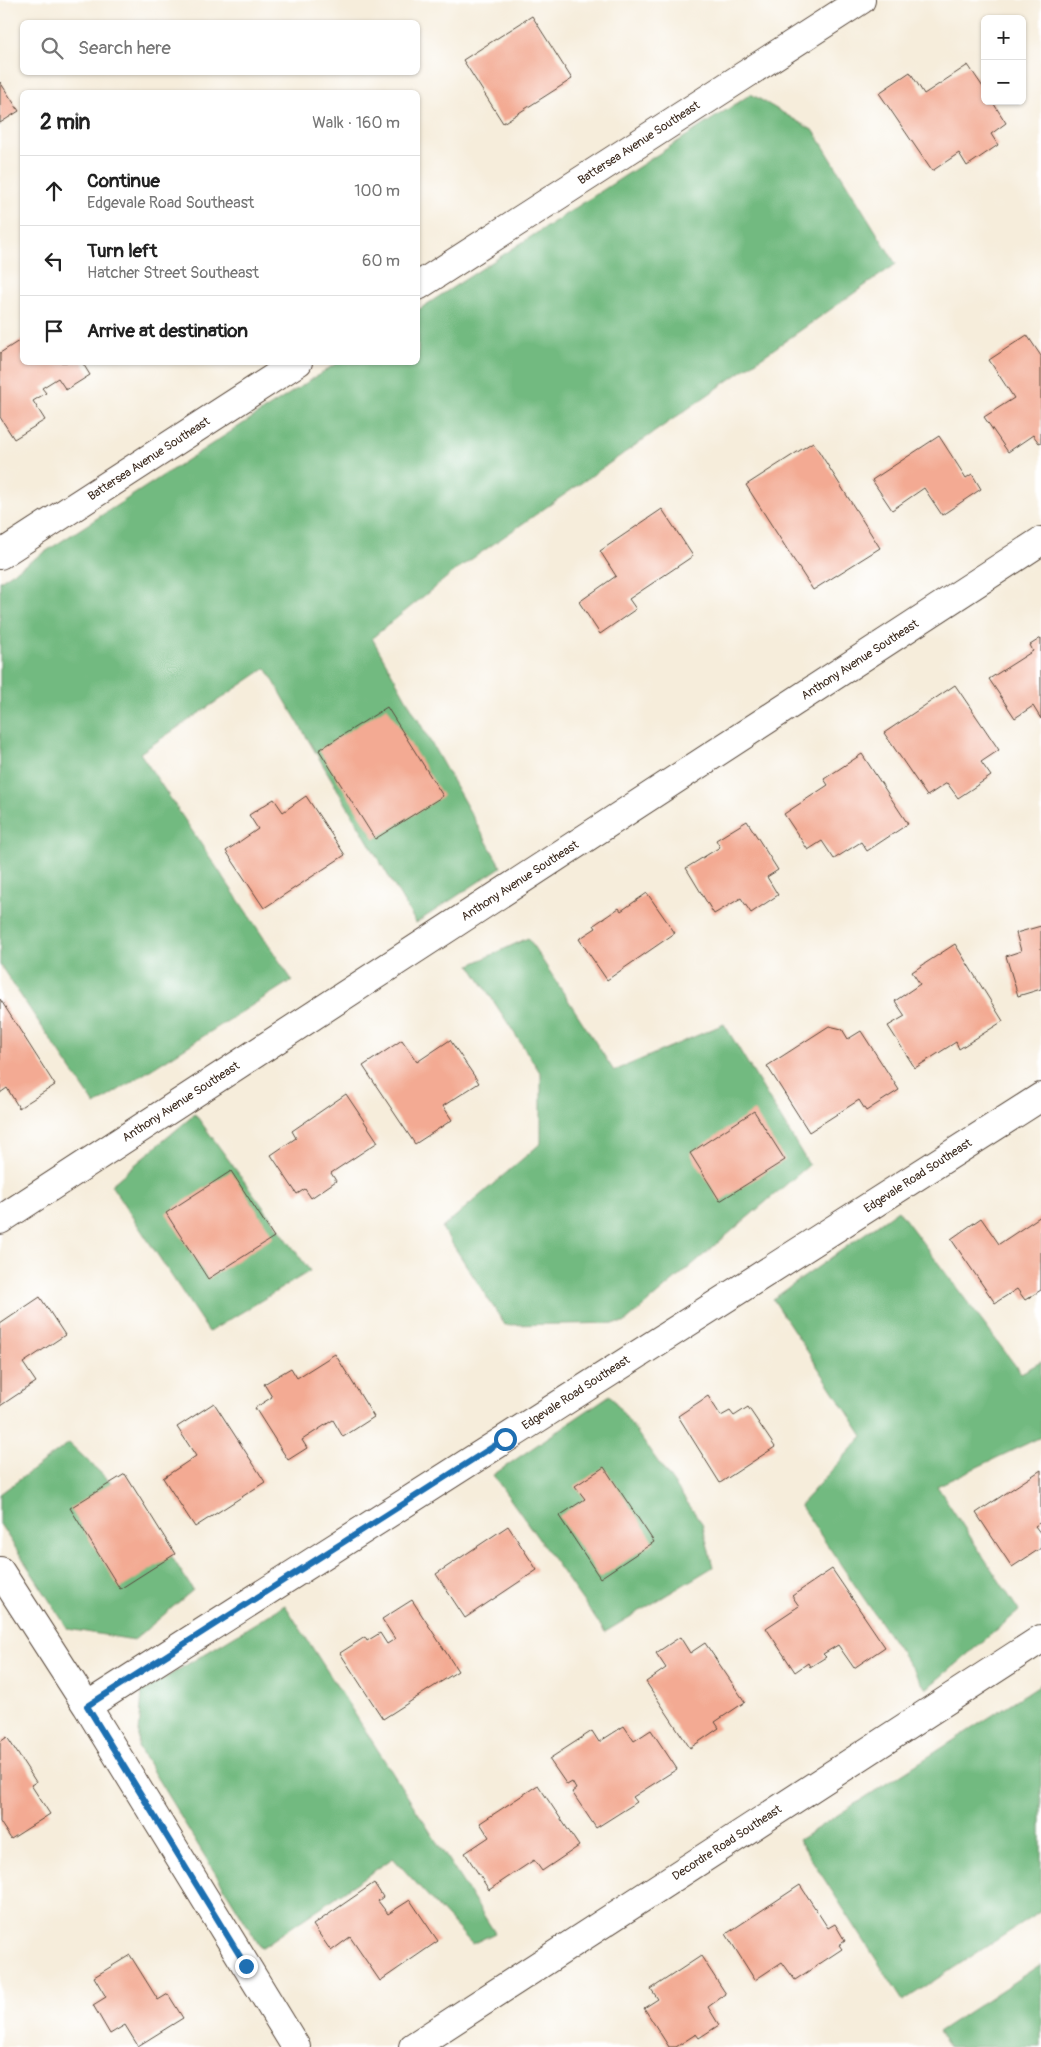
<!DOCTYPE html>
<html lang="en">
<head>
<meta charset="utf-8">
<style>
  :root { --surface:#fff; --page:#f6f6f6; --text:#222; --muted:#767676; --line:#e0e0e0 }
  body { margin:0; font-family:Pangolin,sans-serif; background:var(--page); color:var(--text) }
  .controls { position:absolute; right:15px; top:15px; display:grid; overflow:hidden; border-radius:8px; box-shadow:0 1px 4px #0004 }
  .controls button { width:45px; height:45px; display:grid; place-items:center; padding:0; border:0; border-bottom:1px solid var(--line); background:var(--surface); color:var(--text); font:25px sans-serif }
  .stop { position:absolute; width:15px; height:15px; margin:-11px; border:4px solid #1f6fb2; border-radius:50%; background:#fff }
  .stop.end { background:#1f6fb2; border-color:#fff; box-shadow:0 1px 5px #0008 }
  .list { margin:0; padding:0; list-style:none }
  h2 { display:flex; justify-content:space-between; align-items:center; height:65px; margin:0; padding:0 20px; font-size:21px }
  h2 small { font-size:16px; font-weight:400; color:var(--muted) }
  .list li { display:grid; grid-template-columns:32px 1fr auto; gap:15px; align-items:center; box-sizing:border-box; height:70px; padding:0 20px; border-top:1px solid var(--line) }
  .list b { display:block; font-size:19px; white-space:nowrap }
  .list p { margin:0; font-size:16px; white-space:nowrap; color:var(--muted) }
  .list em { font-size:16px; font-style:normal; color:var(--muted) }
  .icon { flex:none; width:28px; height:28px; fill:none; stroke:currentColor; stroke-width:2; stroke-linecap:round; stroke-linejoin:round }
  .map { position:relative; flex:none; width:1041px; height:2047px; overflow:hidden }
  .search { position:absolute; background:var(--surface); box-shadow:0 1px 4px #0004; left:20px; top:20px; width:400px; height:55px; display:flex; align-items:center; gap:12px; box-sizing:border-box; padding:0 18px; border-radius:8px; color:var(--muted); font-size:19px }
  .panel { position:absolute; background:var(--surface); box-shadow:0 1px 4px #0004; left:20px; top:90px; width:400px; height:275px; border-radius:8px }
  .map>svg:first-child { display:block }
</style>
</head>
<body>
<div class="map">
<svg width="1041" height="2047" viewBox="0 0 1041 2047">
  <rect width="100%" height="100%" fill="#fff"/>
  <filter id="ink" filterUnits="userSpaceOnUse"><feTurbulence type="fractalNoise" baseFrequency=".02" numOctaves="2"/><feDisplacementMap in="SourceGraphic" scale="10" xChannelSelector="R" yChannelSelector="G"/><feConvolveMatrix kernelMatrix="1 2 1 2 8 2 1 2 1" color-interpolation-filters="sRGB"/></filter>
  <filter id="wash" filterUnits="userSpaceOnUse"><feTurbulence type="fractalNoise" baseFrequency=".0096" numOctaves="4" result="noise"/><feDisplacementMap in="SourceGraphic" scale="20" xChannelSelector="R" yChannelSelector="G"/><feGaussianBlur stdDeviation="1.12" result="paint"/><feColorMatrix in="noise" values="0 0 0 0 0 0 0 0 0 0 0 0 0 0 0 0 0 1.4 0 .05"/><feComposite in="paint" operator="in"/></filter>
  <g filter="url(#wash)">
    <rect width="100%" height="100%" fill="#f6eddb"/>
    <path fill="#72ba80" stroke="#56724f" d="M 751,94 L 814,131 L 896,264 L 456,570 L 372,638 L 501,867 L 416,923 L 266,668 L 140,753 L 292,980 L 95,1105 L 0,965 L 0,581 L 337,363 L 418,362 L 418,310 Z
      M 528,938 L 614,1071 L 724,1024 L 809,1165 L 624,1323 L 505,1325 L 442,1228 L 541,1143 L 541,1074 L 470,965 Z
      M 195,1114 L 310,1271 L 209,1332 L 111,1185 Z
      M 898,1210 L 1021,1373 L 1041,1362 L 1041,1437 L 937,1486 L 1019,1611 L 926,1689 L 800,1505 L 863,1436 L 773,1299 Z
      M 610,1395 L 702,1523 L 713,1567 L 605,1632 L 493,1475 Z
      M 69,1443 L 145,1515 L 193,1590 L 134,1640 L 68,1629 L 0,1524 L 0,1494 Z
      M 285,1605 L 495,1933 L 472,1944 L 393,1858 L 261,1948 L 138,1747 L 142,1692 Z
      M 1041,1684 L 1041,1911 L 903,2001 L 799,1840 Z
      M 1041,1964 L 1041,2047 L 949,2047 L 938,2032 Z"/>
    <g id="blocks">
      <path fill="#f3aa93" d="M 532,16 L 572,79 L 503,123 L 463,60 Z
        M 968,65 L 985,90 L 985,101 L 992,101 L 1006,123 L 991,134 L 998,145 L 967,166 L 959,153 L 932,171 L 879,93 L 910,72 L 924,94 Z
        M 0,82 L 19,111 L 0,123 Z
        M 1027,335 L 1041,356 L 1041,442 L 1039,443 L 1033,435 L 1008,452 L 984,417 L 1014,398 L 989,360 Z
        M 22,339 L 22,362 L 82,362 L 90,375 L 66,390 L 58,378 L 42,388 L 46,393 L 33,401 L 45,420 L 14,439 L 0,417 L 0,353 Z
        M 939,436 L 966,478 L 972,474 L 981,489 L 942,515 L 924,488 L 892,510 L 872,480 Z
        M 813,442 L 880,548 L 813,590 L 746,485 Z
        M 662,509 L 693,556 L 629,599 L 636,609 L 600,634 L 579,602 L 616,576 L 600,551 Z
        M 1041,638 L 1041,719 L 1033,706 L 1015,718 L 989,679 L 1033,651 L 1030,645 Z
        M 955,685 L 999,750 L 981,762 L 991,776 L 958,798 L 947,783 L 927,796 L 884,733 Z
        M 387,707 L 443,796 L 375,839 L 319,750 Z
        M 862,754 L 908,824 L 867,851 L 861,842 L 834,859 L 822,841 L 808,850 L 784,814 L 828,785 L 824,779 Z
        M 306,796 L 345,855 L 264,908 L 226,851 L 258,829 L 249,815 L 274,799 L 283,812 Z
        M 747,821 L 778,870 L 767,877 L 778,895 L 751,913 L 741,898 L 714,914 L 686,868 L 720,847 L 716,840 Z
        M 647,893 L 675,933 L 607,980 L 579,939 L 596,928 L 594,925 L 619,908 L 621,911 Z
        M 1041,926 L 1041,989 L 1018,996 L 1006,956 L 1021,951 L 1016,933 Z
        M 955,944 L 1003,1021 L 959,1049 L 956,1042 L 915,1068 L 888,1026 L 905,1016 L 895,1001 L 920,984 L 912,972 Z
        M 0,999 L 55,1085 L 19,1108 L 7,1088 L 0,1093 Z
        M 829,1026 L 842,1029 L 848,1039 L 861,1031 L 899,1090 L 866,1111 L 859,1100 L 809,1132 L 767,1066 Z
        M 402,1040 L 417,1062 L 450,1040 L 479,1083 L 443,1106 L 452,1120 L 415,1144 L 363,1066 Z
        M 346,1094 L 378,1142 L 331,1173 L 336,1181 L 311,1198 L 305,1189 L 297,1194 L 271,1155 L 296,1138 L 292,1131 Z
        M 754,1111 L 785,1160 L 720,1201 L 690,1153 Z
        M 231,1171 L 274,1237 L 208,1279 L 166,1213 Z
        M 1041,1216 L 1041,1290 L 1025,1300 L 1017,1289 L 995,1303 L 951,1239 L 981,1218 L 999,1244 Z
        M 40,1297 L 65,1335 L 23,1363 L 36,1382 L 0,1406 L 0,1324 Z
        M 335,1354 L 374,1417 L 343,1437 L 333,1420 L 302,1440 L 307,1448 L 288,1460 L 255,1408 L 272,1397 L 264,1384 L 291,1368 L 297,1378 Z
        M 708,1396 L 721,1416 L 730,1411 L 734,1416 L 748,1407 L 775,1447 L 720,1483 L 678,1416 Z
        M 214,1403 L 265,1482 L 195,1527 L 163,1478 L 196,1456 L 177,1427 Z
        M 604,1467 L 654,1542 L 600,1578 L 559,1516 L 585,1499 L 575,1486 Z
        M 1041,1470 L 1041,1522 L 1035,1526 L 1041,1534 L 1041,1548 L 1012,1567 L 976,1513 Z
        M 125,1474 L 175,1554 L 120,1589 L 70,1508 Z
        M 508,1526 L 537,1570 L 465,1618 L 436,1574 Z
        M 832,1569 L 885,1647 L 854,1668 L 838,1645 L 823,1654 L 826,1657 L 810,1667 L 808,1663 L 795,1672 L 766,1628 L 799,1606 L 792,1596 Z
        M 412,1600 L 458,1671 L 383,1719 L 340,1653 L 365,1637 L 367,1641 L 380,1633 L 387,1644 L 395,1639 L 382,1619 Z
        M 680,1637 L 690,1653 L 705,1643 L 745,1702 L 715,1722 L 719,1728 L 690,1748 L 646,1682 L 666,1668 L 656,1653 Z
        M 624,1726 L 634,1741 L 651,1730 L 677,1769 L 633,1797 L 637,1802 L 596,1828 L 572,1792 L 576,1789 L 572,1782 L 567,1785 L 549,1759 L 592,1731 L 599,1742 Z
        M 7,1737 L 36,1782 L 31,1785 L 50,1814 L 11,1839 L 0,1822 L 0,1742 Z
        M 538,1785 L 579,1846 L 542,1871 L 534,1860 L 489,1890 L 465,1853 L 489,1837 L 480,1823 Z
        M 374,1883 L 383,1897 L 378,1901 L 388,1914 L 410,1900 L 438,1941 L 380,1981 L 350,1937 L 331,1951 L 313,1925 Z
        M 800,1885 L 828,1928 L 835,1924 L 845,1941 L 839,1945 L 842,1949 L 795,1980 L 782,1962 L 755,1980 L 726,1934 Z
        M 130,1955 L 158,2000 L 168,1994 L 183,2018 L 138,2046 L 125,2025 L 110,2034 L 93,2005 L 106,1997 L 94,1977 Z
        M 701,1956 L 726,1994 L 708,2007 L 719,2025 L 699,2038 L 696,2034 L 676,2047 L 669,2047 L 644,2008 L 658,1999 L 651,1989 Z"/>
    </g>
  </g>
  <g filter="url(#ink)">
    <use href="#blocks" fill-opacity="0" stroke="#57473a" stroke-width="1"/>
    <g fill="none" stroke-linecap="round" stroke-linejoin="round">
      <g stroke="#57473a" stroke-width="30">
        <path id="street" d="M 418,286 L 861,0
          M 0,555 L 298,362
          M 0,1220 L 1041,541
          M 0,1571 L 87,1706 L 296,2047
          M 87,1706 L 1041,1097
          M 413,2047 L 1041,1639"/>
      </g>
      <use href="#street" stroke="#fff" stroke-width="28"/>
    </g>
  </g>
  <g fill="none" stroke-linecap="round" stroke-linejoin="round" filter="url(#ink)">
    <path stroke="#1f6fb2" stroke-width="6" d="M 246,1966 L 87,1706 L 505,1439"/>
  </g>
  <g text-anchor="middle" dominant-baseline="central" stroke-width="5" stroke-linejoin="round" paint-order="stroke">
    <g font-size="12" fill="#3b2a1e" stroke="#fff">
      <text transform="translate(639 143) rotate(-33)">Battersea Avenue Southeast</text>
      <text transform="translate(149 459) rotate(-33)">Battersea Avenue Southeast</text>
      <text transform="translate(860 660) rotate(-33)">Anthony Avenue Southeast</text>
      <text transform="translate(520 881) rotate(-33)">Anthony Avenue Southeast</text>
      <text transform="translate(181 1102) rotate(-33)">Anthony Avenue Southeast</text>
      <text transform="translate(918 1176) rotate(-33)">Edgevale Road Southeast</text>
      <text transform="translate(576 1393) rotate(-33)">Edgevale Road Southeast</text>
      <text transform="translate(727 1843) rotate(-33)">Decordre Road Southeast</text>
    </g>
  </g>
</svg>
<div class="controls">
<button>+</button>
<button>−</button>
</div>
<div class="stop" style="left:505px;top:1439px"></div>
<div class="stop end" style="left:246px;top:1966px"></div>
<div class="search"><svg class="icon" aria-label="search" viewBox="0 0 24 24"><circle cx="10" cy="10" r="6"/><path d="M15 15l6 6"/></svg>Search here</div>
<section class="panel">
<h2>2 min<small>Walk · 160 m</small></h2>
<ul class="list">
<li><svg class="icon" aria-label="ahead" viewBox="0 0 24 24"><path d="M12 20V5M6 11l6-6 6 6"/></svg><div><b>Continue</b><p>Edgevale Road Southeast</p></div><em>100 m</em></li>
<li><svg class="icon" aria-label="left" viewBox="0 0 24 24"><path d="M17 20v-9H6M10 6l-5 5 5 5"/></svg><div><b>Turn left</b><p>Hatcher Street Southeast</p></div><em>60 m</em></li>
<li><svg class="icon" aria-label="arrive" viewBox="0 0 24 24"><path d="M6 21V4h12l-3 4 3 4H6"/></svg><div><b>Arrive at destination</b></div></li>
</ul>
</section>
</div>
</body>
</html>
